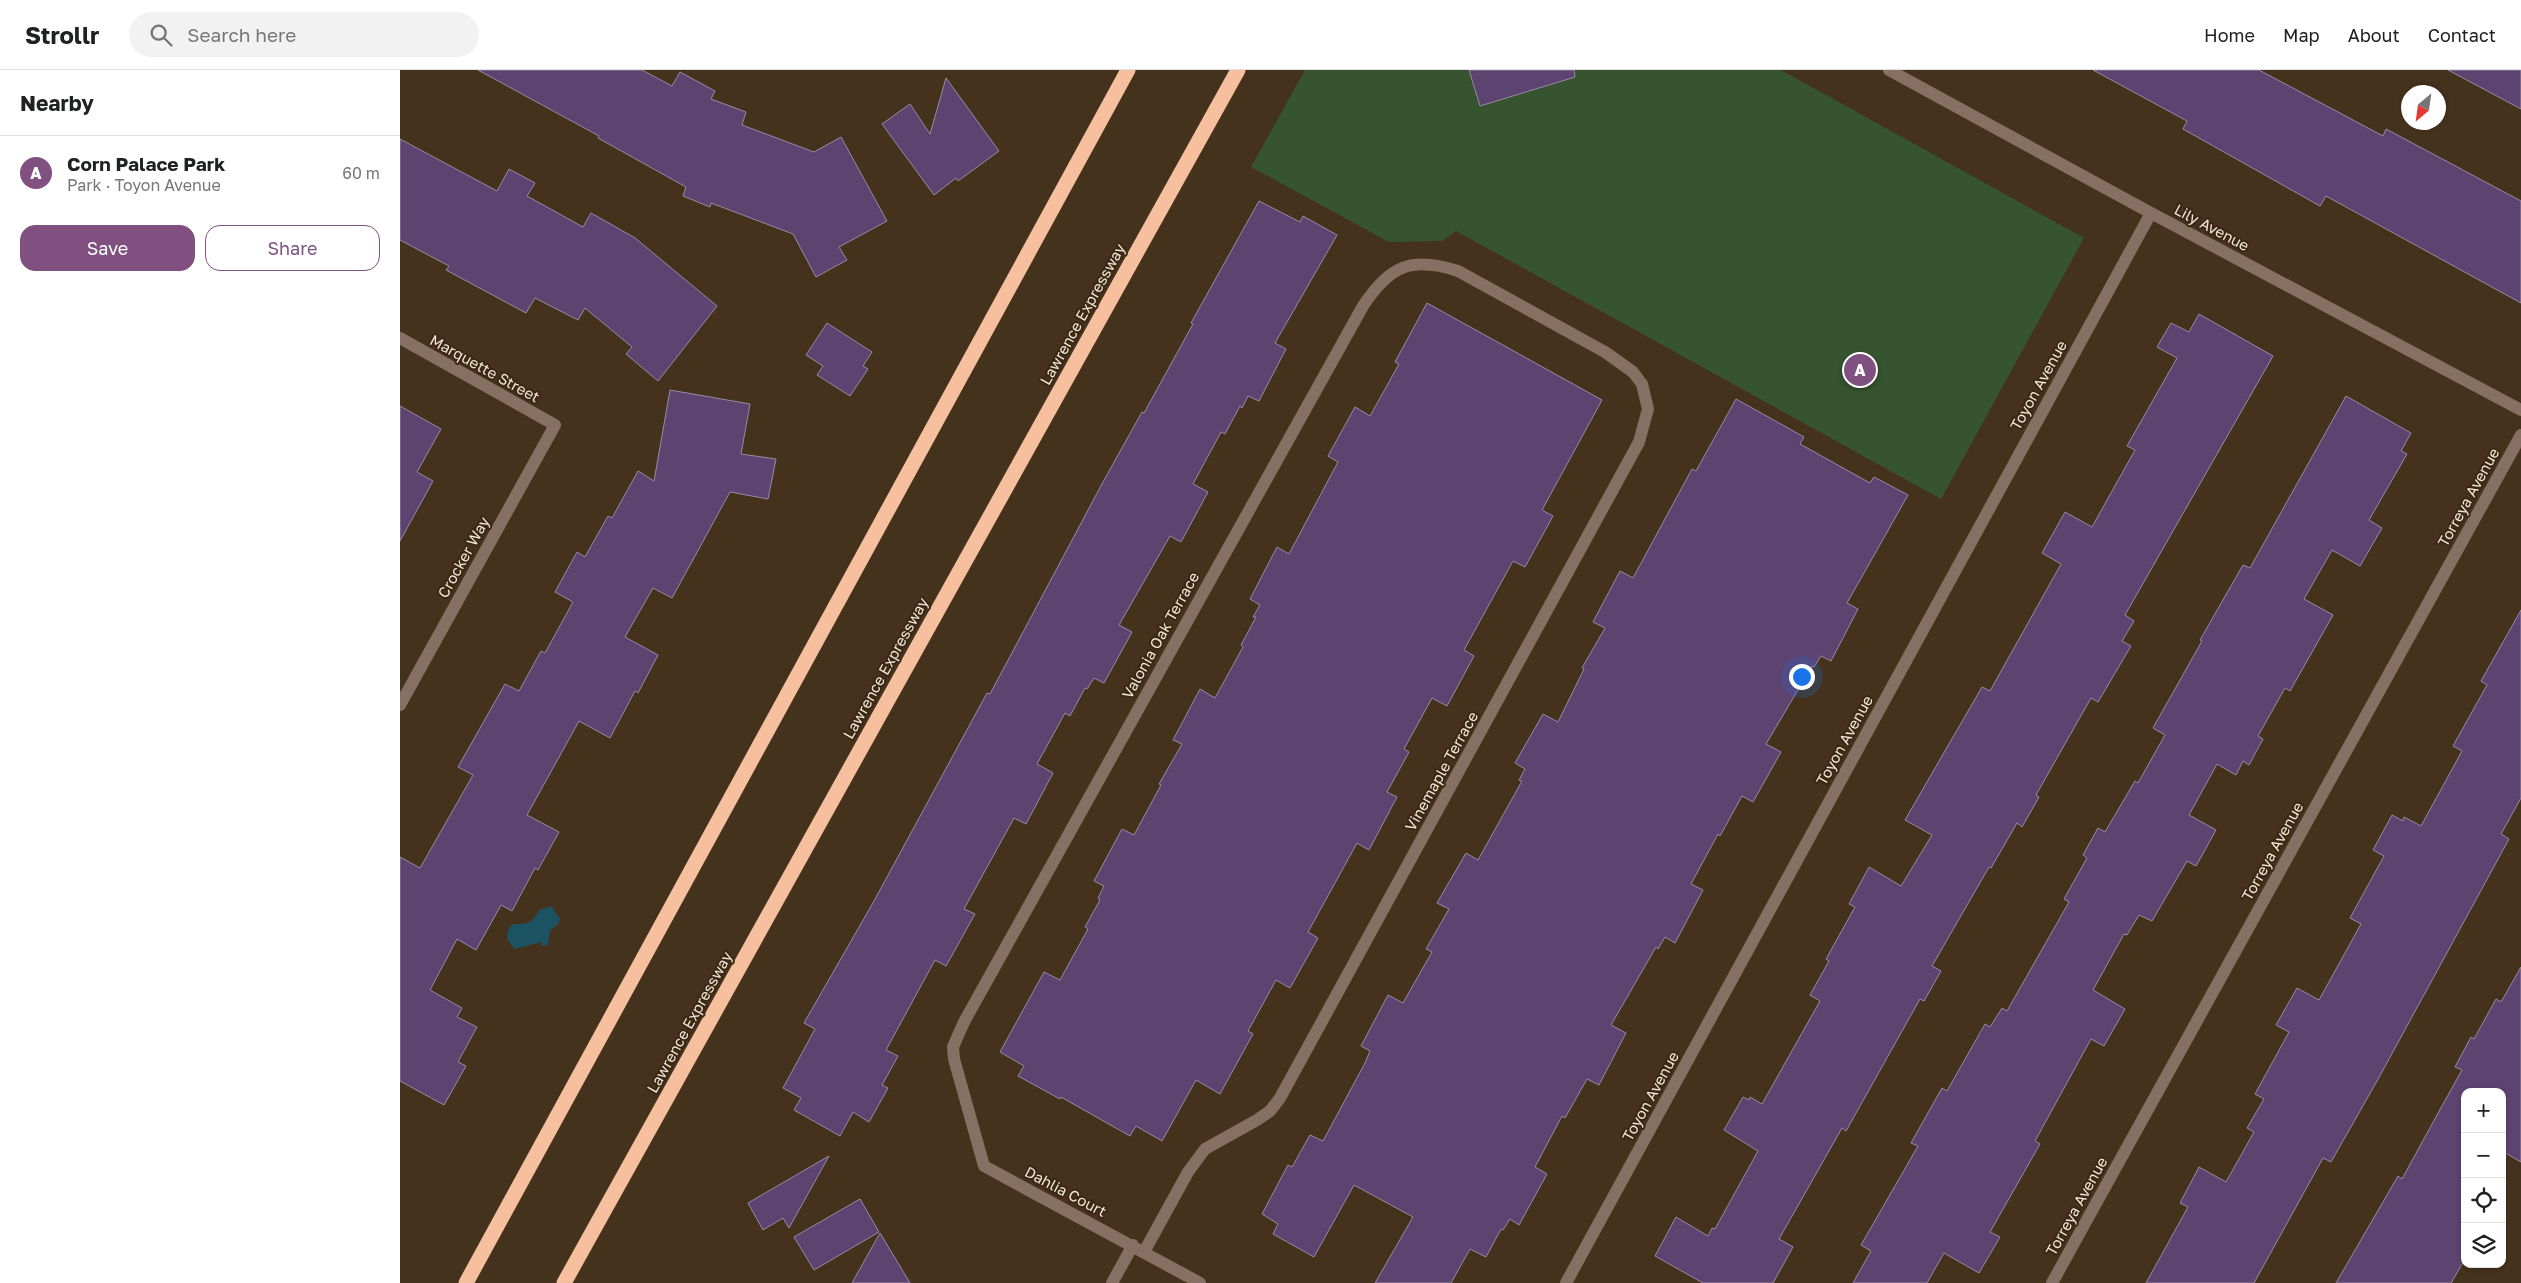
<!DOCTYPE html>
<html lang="en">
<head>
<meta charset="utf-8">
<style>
  :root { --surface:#fff; --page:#f2f2f2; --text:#202124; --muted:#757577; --line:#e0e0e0; --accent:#7f5080 }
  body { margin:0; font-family:"Golos Text",sans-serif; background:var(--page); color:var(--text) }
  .controls { position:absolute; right:15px; bottom:15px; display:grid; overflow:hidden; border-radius:10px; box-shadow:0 1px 4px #0004 }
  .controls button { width:45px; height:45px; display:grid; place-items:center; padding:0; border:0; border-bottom:1px solid var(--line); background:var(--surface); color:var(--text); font:25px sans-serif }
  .compass { position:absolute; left:2001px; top:15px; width:45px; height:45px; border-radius:50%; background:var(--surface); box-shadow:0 1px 4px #0004; rotate:209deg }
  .you { position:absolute; left:1401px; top:606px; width:18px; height:18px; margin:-12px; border:4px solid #fff; border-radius:50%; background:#1a73e8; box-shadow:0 0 0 8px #1a73e833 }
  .badge { display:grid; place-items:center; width:32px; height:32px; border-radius:50%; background:var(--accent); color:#fff; font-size:16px; font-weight:700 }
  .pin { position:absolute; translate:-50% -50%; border:2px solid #fff; box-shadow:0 1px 5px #0006 }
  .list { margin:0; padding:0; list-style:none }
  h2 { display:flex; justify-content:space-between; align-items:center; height:65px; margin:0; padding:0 20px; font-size:21px }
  h2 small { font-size:16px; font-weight:400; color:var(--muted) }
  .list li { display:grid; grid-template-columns:32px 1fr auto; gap:15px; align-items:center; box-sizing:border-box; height:75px; padding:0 20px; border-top:1px solid var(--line) }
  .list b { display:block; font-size:19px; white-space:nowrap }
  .list p { margin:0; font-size:16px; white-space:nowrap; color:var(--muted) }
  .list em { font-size:16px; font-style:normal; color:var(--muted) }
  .actions { display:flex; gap:10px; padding:15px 20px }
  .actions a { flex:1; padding:11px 0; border:1px solid var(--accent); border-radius:15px; text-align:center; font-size:18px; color:var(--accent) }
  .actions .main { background:var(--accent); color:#fff }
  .icon { flex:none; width:28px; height:28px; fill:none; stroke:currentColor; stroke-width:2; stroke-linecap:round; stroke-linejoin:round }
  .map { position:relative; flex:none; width:2121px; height:1213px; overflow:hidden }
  header { display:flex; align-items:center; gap:30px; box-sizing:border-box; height:70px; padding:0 25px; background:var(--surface); border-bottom:1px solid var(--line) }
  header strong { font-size:24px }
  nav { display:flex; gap:28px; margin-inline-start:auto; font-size:18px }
  .search { width:350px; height:45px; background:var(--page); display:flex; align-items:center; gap:12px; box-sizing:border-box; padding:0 18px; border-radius:28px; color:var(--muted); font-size:19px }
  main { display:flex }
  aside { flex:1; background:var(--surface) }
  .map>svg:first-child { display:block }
</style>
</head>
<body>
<header>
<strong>Strollr</strong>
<div class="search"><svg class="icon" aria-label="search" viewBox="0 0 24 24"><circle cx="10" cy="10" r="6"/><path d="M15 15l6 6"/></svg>Search here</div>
<nav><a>Home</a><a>Map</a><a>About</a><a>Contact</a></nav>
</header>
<main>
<aside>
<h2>Nearby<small></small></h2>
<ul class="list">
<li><span class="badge">A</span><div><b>Corn Palace Park</b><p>Park · Toyon Avenue</p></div><em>60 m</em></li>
</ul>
<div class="actions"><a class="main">Save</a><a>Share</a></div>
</aside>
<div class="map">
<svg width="2121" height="1213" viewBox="0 0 2121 1213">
  <rect width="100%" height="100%" fill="#45321d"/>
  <path fill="#375431" d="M 905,0 L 1381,0 L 1684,168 L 1541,429 L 1056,161 L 1042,171 L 989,172 L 851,97 Z"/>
  <path fill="#1c5363" d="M 151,836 L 160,849 L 158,855 L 150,860 L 148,875 L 142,876 L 141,872 L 115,879 C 107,871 103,863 113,854 C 127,854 132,854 139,840 Z"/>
  <path fill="#5d4370" stroke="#998aa5" d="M 78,0 L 242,0 L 272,16 L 280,2 L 315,21 L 311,29 L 346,42 L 342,55 L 414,82 L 441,67 L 487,151 L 439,177 L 447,190 L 416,207 L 393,164 L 311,133 L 310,137 L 283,126 L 286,117 L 198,68 L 199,66 Z
    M 1069,0 L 1174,0 L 1175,7 L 1080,36 Z
    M 1693,0 L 1859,0 L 1983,66 L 1986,59 L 2121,131 L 2121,233 L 1926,126 L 1920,136 L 1783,59 L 1787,51 Z
    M 2048,0 L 2121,0 L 2121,39 Z
    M 546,8 L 599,81 L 558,111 L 556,108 L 534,125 L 482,54 L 510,34 L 530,64 Z
    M 0,69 L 97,121 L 109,99 L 135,113 L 127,126 L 183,157 L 191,143 L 235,168 L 317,236 L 258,311 L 226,284 L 232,277 L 185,238 L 178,250 L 135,228 L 126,243 L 46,200 L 49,196 L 0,170 Z
    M 859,131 L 900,152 L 903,146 L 937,165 L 875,273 L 886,279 L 859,331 L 848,326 L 842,338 L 840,336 L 825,364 L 821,362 L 793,414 L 808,422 L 781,472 L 770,466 L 719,555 L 732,562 L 704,613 L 694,608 L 687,619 L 685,618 L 670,646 L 665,643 L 637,694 L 653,703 L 626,754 L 614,748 L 564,839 L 575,844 L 546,896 L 535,890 L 486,980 L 498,986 L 482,1015 L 488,1018 L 469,1052 L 453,1042 L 440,1066 L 394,1040 L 401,1028 L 383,1018 L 415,959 L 404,953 L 474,831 L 587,623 L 590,624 L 703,412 L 742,342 L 744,343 L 793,254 L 791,253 Z
    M 1027,233 L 1202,330 L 1142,440 L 1153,446 L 1125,497 L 1113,491 L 1064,580 L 1074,586 L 1047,636 L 1032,628 L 1004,679 L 1009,682 L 987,722 L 997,727 L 969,780 L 957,773 L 908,862 L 918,868 L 890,918 L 876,910 L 848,961 L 853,964 L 820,1024 L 796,1010 L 762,1071 L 736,1056 L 730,1066 L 661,1027 L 660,1029 L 618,1006 L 624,996 L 600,982 L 644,902 L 660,910 L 688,859 L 685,857 L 700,830 L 698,828 L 704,816 L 694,811 L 722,759 L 734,765 L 761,715 L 759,714 L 782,674 L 773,670 L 800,619 L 815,628 L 843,577 L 841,575 L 856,547 L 853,547 L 860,535 L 850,529 L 877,477 L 889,484 L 938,392 L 928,386 L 955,337 L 970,346 L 999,294 L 995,292 Z
    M 1799,244 L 1873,286 L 1725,545 L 1734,551 L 1722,571 L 1731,576 L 1698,632 L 1691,628 L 1636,725 L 1639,727 L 1622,757 L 1617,753 L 1591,798 L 1589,797 L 1532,896 L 1541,901 L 1524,931 L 1520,929 L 1446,1061 L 1442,1058 L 1379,1169 L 1393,1177 L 1373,1213 L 1303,1213 L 1255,1186 L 1276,1147 L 1308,1166 L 1312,1158 L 1315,1159 L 1358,1081 L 1324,1060 L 1343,1027 L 1349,1030 L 1350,1027 L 1362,1034 L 1420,931 L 1410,925 L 1429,891 L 1426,889 L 1455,837 L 1449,834 L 1469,797 L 1501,816 L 1532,765 L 1505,750 L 1582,617 L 1590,621 L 1661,494 L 1642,483 L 1665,442 L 1692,457 L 1735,380 L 1727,376 L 1777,288 L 1757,277 L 1771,253 L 1789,262 Z
    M 427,253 L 472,282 L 463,296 L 468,299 L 450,326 L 417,305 L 423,296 L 406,285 Z
    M 270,320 L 350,334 L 341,384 L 376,389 L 368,429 L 330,422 L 272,528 L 253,518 L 225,567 L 258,585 L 238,623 L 235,621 L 210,668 L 179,651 L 127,745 L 159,762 L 138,800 L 135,798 L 112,841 L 101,835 L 76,880 L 57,869 L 30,920 L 62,938 L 57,947 L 77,957 L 58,992 L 66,996 L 44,1035 L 0,1011 L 0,787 L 20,798 L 73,705 L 58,697 L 105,614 L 119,621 L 141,581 L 145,583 L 173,532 L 155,522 L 177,482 L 185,487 L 208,446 L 212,448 L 238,401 L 254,411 Z
    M 1946,326 L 2011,363 L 2001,381 L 2007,384 L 1969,450 L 1982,458 L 1960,496 L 1932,480 L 1904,529 L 1933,545 L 1890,621 L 1885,618 L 1858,666 L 1863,669 L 1849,695 L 1843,691 L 1836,705 L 1817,694 L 1789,745 L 1816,760 L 1796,796 L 1787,791 L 1752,851 L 1739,845 L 1727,865 L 1724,864 L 1693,920 L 1725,939 L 1704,976 L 1691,969 L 1635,1071 L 1640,1074 L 1590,1162 L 1600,1167 L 1579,1203 L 1544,1183 L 1527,1213 L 1453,1213 L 1471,1181 L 1461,1175 L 1518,1076 L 1511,1073 L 1542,1018 L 1547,1021 L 1585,954 L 1590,957 L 1602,938 L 1607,941 L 1669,832 L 1664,829 L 1687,788 L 1683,785 L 1698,758 L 1705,762 L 1735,711 L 1738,713 L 1765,665 L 1753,658 L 1802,571 L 1800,570 L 1843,495 L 1850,498 Z
    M 1336,329 L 1404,367 L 1400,374 L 1470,413 L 1474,407 L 1508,425 L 1447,533 L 1458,539 L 1431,591 L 1421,586 L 1414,597 L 1412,596 L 1366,674 L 1381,682 L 1353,732 L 1342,726 L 1320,766 L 1318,764 L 1291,814 L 1303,820 L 1275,873 L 1265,867 L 1258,879 L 1256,877 L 1211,955 L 1226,963 L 1199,1015 L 1187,1009 L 1165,1048 L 1162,1046 L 1135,1097 L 1147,1104 L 1119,1155 L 1110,1149 L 1103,1160 L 1101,1159 L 1086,1187 L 1070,1179 L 1051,1213 L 975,1213 L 1013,1147 L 954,1115 L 914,1187 L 873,1164 L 878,1154 L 862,1144 L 888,1095 L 892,1097 L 910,1065 L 923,1071 L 965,993 L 970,981 L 961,976 L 988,925 L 1003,933 L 1032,882 L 1026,879 L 1049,839 L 1037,833 L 1066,783 L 1078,790 L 1122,711 L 1119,710 L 1125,699 L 1115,693 L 1143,644 L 1158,652 L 1184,599 L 1182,598 L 1205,558 L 1193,552 L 1220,501 L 1233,508 L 1292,399 L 1296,401 Z
    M 0,336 L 41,359 L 17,402 L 33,411 L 0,471 Z
    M 2121,540 L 2121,728 L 2101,764 L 2109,769 L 1977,1011 L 1931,1092 L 1923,1088 L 1854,1213 L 1746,1213 L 1788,1137 L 1780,1133 L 1799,1097 L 1826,1112 L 1854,1062 L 1847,1058 L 1864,1029 L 1855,1024 L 1889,962 L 1876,955 L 1897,918 L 1919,930 L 1961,854 L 1950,848 L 1984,786 L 1973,780 L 1992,745 L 2003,751 L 2004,747 L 2021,756 L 2062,681 L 2053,676 L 2087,615 L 2081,611 Z
    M 2121,897 L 2121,1092 L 2102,1081 L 2102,1022 L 2065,1022 L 2065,1189 L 2051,1213 L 1936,1213 L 1998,1106 L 2002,1109 L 2037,1045 L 2062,1000 L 2055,997 L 2071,967 L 2074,969 L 2096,929 L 2101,932 Z
    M 429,1086 L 389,1158 L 383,1148 L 363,1160 L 348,1133 Z
    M 460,1129 L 479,1162 L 414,1200 L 394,1167 Z
    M 480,1163 L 510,1213 L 452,1213 Z"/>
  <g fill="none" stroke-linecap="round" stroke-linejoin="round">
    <path stroke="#877063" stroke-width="12" d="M 1489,0 L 1751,143 L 2121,340
      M 0,268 L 155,355 L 0,635
      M 744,1182 L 788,1102 L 805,1079 L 857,1050 L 870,1041 L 880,1028 L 1239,372 L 1248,339 L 1242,314 L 1233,302 L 1205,282 L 1058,201 C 1012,186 990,195 963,236 L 564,952 L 553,977 L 554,989 L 584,1096 L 800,1213
      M 712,1213 L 733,1175
      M 1166,1213 L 1751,143
      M 1652,1213 L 2121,365"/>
    <path stroke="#f6bf9e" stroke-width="15" d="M 66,1213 L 728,0
      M 164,1213 L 838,0"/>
  </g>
  <g text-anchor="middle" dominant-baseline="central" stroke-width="4" stroke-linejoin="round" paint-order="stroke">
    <g font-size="15" fill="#f1e4d8" stroke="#3b2813">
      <text transform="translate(1812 157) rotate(28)">Lily Avenue</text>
      <text transform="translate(682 244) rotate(-61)">Lawrence Expressway</text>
      <text transform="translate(85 298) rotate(29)">Marquette Street</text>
      <text transform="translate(1638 315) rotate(-61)">Toyon Avenue</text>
      <text transform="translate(2068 427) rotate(-61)">Torreya Avenue</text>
      <text transform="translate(63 487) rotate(-61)">Crocker Way</text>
      <text transform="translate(760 565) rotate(-61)">Valonia Oak Terrace</text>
      <text transform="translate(485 598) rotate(-61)">Lawrence Expressway</text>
      <text transform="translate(1444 670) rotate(-61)">Toyon Avenue</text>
      <text transform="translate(1041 701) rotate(-61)">Vinemaple Terrace</text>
      <text transform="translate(1872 781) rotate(-61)">Torreya Avenue</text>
      <text transform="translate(289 952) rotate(-61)">Lawrence Expressway</text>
      <text transform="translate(1250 1026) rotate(-61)">Toyon Avenue</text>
      <text transform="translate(666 1121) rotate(28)">Dahlia Court</text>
      <text transform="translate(1676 1136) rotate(-61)">Torreya Avenue</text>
    </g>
  </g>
</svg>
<div class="controls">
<button>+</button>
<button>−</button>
<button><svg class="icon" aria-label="locate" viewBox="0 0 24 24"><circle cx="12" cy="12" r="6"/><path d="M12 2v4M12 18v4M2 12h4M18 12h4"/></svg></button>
<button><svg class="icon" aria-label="layers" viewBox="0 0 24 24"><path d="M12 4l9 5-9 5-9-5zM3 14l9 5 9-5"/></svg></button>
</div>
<svg class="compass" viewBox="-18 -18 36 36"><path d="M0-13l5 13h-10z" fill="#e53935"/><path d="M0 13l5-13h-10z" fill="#757577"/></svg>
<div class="you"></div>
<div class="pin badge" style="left:1460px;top:300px">A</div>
</div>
</main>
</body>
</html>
